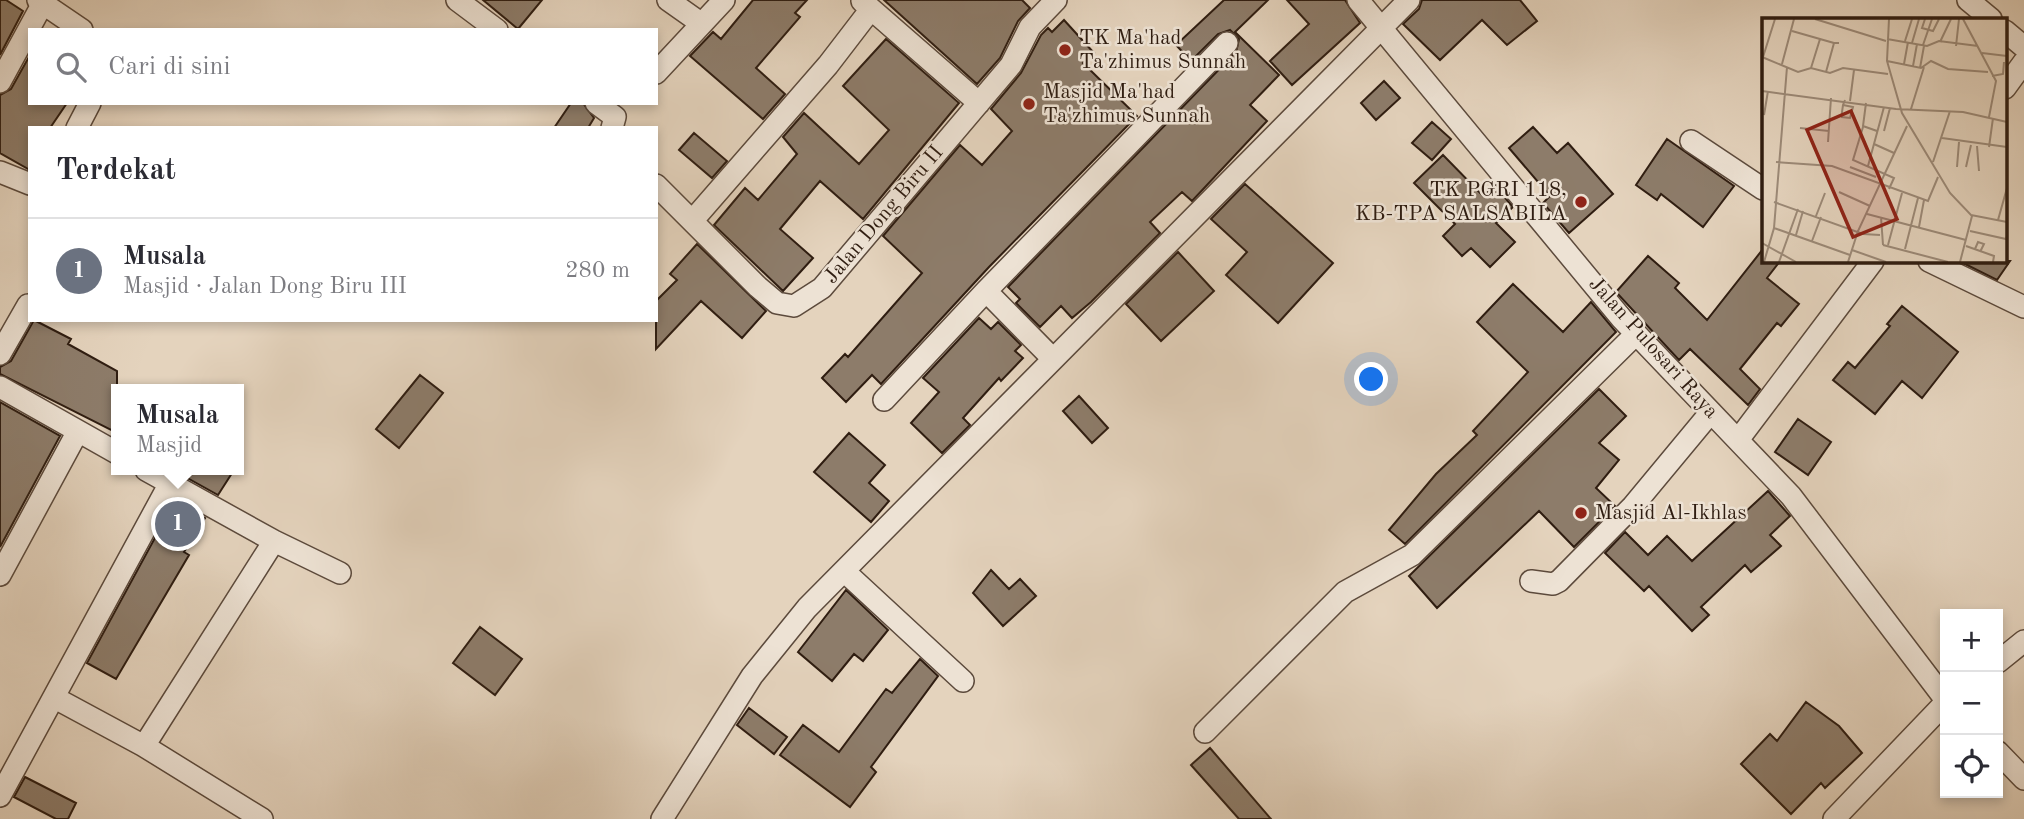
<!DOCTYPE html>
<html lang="id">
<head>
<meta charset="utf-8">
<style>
  :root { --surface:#fff; --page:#f7f7f7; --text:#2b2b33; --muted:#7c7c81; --line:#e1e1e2; --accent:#8f2418 }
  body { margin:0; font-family:"Old Standard TT",serif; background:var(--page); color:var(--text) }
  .controls { position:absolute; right:21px; bottom:21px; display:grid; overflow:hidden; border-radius:0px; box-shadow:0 4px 10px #0003 }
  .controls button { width:63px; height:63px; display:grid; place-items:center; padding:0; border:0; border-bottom:2px solid var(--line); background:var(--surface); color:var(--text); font:35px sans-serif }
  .you { position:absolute; left:1372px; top:380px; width:24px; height:24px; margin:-18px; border:5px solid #fff; border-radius:50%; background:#1a73e8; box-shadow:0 0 0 10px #1a73e833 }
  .badge { display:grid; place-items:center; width:46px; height:46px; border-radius:50%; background:var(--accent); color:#fff; font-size:23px; font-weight:700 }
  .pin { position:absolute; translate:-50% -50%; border:4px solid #fff; box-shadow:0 2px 7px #0006 }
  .popup { position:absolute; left:111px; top:384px; width:133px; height:91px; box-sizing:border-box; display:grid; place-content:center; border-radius:0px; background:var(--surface); filter:drop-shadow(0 2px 5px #0005); font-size:23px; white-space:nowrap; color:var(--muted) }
  .popup b { font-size:26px; color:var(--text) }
  .popup::after { content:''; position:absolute; left:50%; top:100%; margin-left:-14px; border:14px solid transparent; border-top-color:var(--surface) }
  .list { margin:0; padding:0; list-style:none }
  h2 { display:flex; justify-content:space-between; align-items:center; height:91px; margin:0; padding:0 28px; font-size:30px }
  h2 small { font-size:23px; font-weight:400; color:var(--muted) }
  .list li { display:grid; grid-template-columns:46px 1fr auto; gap:21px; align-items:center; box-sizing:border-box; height:105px; padding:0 28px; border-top:2px solid var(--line) }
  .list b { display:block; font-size:26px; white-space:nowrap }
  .list p { margin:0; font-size:23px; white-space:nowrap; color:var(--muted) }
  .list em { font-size:23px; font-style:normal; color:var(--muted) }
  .icon { flex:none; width:38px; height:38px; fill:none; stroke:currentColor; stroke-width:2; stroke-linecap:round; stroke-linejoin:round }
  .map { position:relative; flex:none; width:2024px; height:819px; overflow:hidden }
  .search { position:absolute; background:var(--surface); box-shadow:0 4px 10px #0003; left:28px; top:28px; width:630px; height:77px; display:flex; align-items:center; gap:18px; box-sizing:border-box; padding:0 24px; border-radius:0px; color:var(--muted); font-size:26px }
  .panel { position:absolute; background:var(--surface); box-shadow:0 4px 10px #0003; left:28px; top:126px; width:630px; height:196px; border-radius:0px }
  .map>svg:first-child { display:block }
</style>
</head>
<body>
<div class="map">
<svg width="2024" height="819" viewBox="0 0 2024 819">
  <rect width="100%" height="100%" fill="#e4d3bd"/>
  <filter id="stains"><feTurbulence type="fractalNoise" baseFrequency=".00286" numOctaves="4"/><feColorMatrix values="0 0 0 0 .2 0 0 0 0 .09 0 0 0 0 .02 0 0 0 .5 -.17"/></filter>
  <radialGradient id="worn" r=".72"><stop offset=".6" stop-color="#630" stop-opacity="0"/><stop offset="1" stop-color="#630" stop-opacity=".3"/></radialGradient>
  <path fill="#8d7c6a" stroke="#2f1d11" stroke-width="2" d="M 0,0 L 6,0 L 23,11 L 0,55 Z
    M 483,0 L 542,0 L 518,29 Z
    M 753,0 L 807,0 L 795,13 L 800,17 L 756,68 L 785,94 L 763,119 L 690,56 L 713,32 L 721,39 Z
    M 884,0 L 1022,0 L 1030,8 L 1018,21 L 1000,58 L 977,84 Z
    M 1224,0 L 1268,0 L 1235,32 L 1279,75 L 1250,105 L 1267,121 L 1192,201 L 1182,192 L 1150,222 L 1160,233 L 1091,302 L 1072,318 L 1061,306 L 1040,327 L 1016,303 L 1020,299 L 1008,287 L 1236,52 L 1239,39 L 1230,30 L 1218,34 L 1191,61 L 1176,45 Z
    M 1287,0 L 1345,0 L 1360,23 L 1292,85 L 1270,61 L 1309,24 Z
    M 1422,0 L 1520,0 L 1537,21 L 1507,45 L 1482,20 L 1440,60 L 1403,24 L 1419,9 Z
    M 1064,20 L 1094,53 L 1083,63 L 1137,116 L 989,267 L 881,384 L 872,375 L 846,402 L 822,378 L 845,354 L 848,357 L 922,273 L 883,236 L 960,145 L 982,165 L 1012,131 L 991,109 L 1021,73 L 1041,35 L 1048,28 L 1052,32 Z
    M 886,39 L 959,103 L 863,219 L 820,181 L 780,229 L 813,258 L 783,291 L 714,225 L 745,188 L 758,200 L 797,154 L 783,137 L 804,113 L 859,164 L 889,130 L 843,86 Z
    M 30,55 L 30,103 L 67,103 L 50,128 L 30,128 L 30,170 L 0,153 L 0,95 L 11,89 Z
    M 1384,81 L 1400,98 L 1376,120 L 1361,103 Z
    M 571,103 L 583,103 L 594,118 L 588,128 L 554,128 Z
    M 1432,122 L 1451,139 L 1432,160 L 1412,143 Z
    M 1533,127 L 1557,153 L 1568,143 L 1613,194 L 1569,233 L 1543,203 L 1550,196 L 1509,148 Z
    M 694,133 L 727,161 L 712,178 L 679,150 Z
    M 1667,139 L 1734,186 L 1703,227 L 1661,194 L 1657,200 L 1636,185 Z
    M 1443,155 L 1483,196 L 1495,186 L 1513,207 L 1496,223 L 1515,242 L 1490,267 L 1471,248 L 1462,256 L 1443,236 L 1455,224 L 1414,183 Z
    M 1245,184 L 1333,263 L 1278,323 L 1226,275 L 1247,252 L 1211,219 Z
    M 697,244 L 766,311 L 742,338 L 701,301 L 656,349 L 656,301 L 677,280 L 670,274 Z
    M 1763,249 L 1763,261 L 1780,261 L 1767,278 L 1799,304 L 1781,326 L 1777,323 L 1740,369 L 1760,389 L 1748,405 L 1690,349 L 1679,360 L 1616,292 L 1648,256 L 1679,283 L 1675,288 L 1707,320 Z
    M 1178,252 L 1214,291 L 1161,341 L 1126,304 Z
    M 1959,261 L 2010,261 L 1997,280 Z
    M 1513,284 L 1563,332 L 1591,302 L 1616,332 L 1405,544 L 1389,530 L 1436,474 L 1477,435 L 1473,431 L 1528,372 L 1477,322 Z
    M 1902,306 L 1958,352 L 1922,398 L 1902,381 L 1875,414 L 1833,380 L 1848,362 L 1855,368 L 1890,326 L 1887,324 Z
    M 979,318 L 991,329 L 998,322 L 1021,345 L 1015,351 L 1023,358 L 1001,381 L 999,378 L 963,418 L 970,425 L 942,453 L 911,423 L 939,392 L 923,378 Z
    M 34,320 L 71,339 L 68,344 L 117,371 L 117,433 L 0,374 L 0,367 L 11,361 Z
    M 420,375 L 443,393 L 399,448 L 376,429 Z
    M 1599,389 L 1626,416 L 1599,443 L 1619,460 L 1596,488 L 1615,506 L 1574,547 L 1539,511 L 1437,608 L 1409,576 Z
    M 1079,396 L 1108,428 L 1092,443 L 1063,411 Z
    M 0,402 L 60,436 L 0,547 Z
    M 1798,419 L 1831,442 L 1808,475 L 1775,452 Z
    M 849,433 L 885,465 L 869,483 L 889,501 L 871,522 L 814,472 Z
    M 186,470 L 234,470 L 218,495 L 182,475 Z
    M 1768,491 L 1790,516 L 1770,535 L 1781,546 L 1751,572 L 1745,565 L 1701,607 L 1709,615 L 1692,631 L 1649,586 L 1644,591 L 1605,553 L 1625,532 L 1648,555 L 1667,536 L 1692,561 Z
    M 175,501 L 205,518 L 184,552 L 189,555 L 116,679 L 87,663 Z
    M 991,570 L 1009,589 L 1020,579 L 1036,596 L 1003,626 L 973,593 Z
    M 846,590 L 888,630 L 863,661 L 854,654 L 832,681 L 798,652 Z
    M 480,627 L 522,659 L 495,695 L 453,663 Z
    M 920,659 L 938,676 L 871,767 L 876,772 L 850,807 L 780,755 L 803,725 L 839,752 L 886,689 L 892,693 Z
    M 1806,702 L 1839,726 L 1862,753 L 1825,788 L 1821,783 L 1791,814 L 1741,764 L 1770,734 L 1777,741 Z
    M 749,708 L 787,737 L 774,754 L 737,725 Z
    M 1210,748 L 1271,819 L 1239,819 L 1191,765 Z
    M 25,777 L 76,803 L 68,819 L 56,819 L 14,797 Z"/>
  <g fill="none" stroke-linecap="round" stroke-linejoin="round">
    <g stroke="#5c4a3c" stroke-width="24">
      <path id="street" d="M 38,0 L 82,30
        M 457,0 L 497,30
        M 668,0 L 702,24
        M 1358,0 L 1622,319 L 1791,496 L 1945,699
        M 1968,0 L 1991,19
        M 862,1 L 979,103
        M 2005,31 L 2024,47
        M 656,73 L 724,0
        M 0,82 L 43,3
        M 2005,88 L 2024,62
        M 596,103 L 615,117 L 612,128
        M 77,128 L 90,103
        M 1691,141 L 1763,189
        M 0,172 L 30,184
        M 656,185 L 758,287 L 777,303 L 794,306 L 822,288 L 1011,65 L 1030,27 L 1056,0
        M 693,220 L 828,65 L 871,9
        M 1929,261 L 2024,307
        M 986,291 L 1053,359
        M 0,354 L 28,305
        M 0,387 L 117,453
        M 884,400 L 986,291 L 1227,43
        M 1738,440 L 1873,261
        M 146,470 L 274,541 L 340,573
        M 844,571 L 963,681
        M 0,575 L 78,431
        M 1531,581 L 1553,584 L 1559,581 L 1633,506 L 1711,412
        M 1998,662 L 2024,641
        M 55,698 L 144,746 L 262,819
        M 1205,732 L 1345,592 L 1412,555 L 1636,334
        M 144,746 L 274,541
        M 1998,752 L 2024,779
        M 0,796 L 170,483
        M 662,819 L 752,676 L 807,608 L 1409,0
        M 1834,819 L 1945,703"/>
    </g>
    <use href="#street" stroke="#ede2d4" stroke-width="21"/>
  </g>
  <g fill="#8f2418" stroke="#ede2d4" stroke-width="2.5">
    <circle cx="1065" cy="50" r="7"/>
    <circle cx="1029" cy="104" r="7"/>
    <circle cx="1581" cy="202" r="7"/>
    <circle cx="1581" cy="513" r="7"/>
  </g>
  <g text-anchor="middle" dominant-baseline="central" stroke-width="5" stroke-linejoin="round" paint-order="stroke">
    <g font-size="21" fill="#2f1d11" stroke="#ede2d4" text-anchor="start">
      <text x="1079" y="38">TK Ma'had<tspan x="1079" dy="24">Ta'zhimus Sunnah</tspan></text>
      <text x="1043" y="92">Masjid Ma'had<tspan x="1043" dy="24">Ta'zhimus Sunnah</tspan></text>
      <text x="1567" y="190" text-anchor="end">TK PGRI 118,<tspan x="1567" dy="24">KB-TPA SALSABILA</tspan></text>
      <text x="1595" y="513">Masjid Al-Ikhlas</text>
    </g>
    <g font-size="21" fill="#2f1d11" stroke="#ede2d4">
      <text transform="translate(884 215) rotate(-50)">Jalan Dong Biru II</text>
      <text transform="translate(1653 348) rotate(48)">Jalan Pulosari Raya</text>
    </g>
  </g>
  <g transform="translate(1762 18)">
    <rect width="245" height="245" fill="#e4d3bd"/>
    <path fill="none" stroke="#9c8a78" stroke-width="2" d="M 53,1 L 124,23M 127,1 L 125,43 L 140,95 L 188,175 L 210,198 L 198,244M 163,1 L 160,10 L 171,13 L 177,1M 201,1 L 234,63 L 227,99M 30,13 L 72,25M 125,21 L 165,28 L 177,23 L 216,28M 143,23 L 150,1M 178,24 L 189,1M 150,25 L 157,1M 161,27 L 170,1M 194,28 L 197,1M 220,35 L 245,38M 0,39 L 36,54 L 49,50 L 68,55 L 81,50 L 126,56M 1,39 L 13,1M 125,43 L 159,50 L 169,43 L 186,51 L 226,54M 20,46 L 32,1M 142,46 L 146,24M 151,48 L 155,26M 49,50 L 58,21M 158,50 L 162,28M 64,54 L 72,25 L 77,25M 230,58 L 241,56 L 242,44M 0,73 L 134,91 L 201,94 L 245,104M 88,83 L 92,52M 104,85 L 101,108 L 115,113M 81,87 L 91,89 L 88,100 L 80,99 L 80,94 L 81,87 L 83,82M 149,91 L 162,49M 2,97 L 6,73M 101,109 L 91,142 L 132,160 L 127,171M 38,110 L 67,113M 122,113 L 128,90M 180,120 L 245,129M 66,124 L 69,80M 112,126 L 132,135M 215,128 L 217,153M 227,129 L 231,100M 14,144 L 70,148 L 166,183 L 176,159M 171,144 L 188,93M 106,148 L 122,89M 88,149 L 114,159M 195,149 L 197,124M 204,149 L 209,127M 77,174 L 108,188M 12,184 L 101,216 L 118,217M 105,196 L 204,222M 209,197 L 245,204M 54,198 L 63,175M 119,199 L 121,227M 236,202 L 245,170M 157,209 L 162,182M 12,210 L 88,237M 208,213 L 244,221 L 245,218M 34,217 L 41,193M 50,223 L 59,199M 0,225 L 34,244M 121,227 L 186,244M 126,227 L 140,175M 204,228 L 232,238 L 231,244M 143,231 L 156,180M 213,231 L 216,224 L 222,226 L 218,234M 90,232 L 124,244M 2,244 L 12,210 L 25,49M 17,244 L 36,191M 86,244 L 96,213 L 145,108"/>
    <path fill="#8f2418" fill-opacity="0.15" stroke="#8f2418" stroke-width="3.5" d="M 89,93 L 135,201 L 91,219 L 45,112 Z"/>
    <rect width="245" height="245" fill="none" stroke="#2f1d11" stroke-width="3.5"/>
  </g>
  <rect width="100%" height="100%" filter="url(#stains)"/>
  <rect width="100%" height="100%" fill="url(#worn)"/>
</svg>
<div class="controls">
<button>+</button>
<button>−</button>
<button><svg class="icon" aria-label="locate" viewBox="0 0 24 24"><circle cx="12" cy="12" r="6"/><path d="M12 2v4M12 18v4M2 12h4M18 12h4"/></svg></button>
</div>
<div class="you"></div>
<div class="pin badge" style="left:178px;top:524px;background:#6b7280">1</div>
<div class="popup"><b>Musala</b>Masjid</div>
<div class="search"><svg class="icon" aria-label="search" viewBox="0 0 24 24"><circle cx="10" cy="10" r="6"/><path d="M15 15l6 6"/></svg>Cari di sini</div>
<section class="panel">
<h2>Terdekat<small></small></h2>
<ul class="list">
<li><span class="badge" style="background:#6b7280">1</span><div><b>Musala</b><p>Masjid · Jalan Dong Biru III</p></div><em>280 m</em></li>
</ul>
</section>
</div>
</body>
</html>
